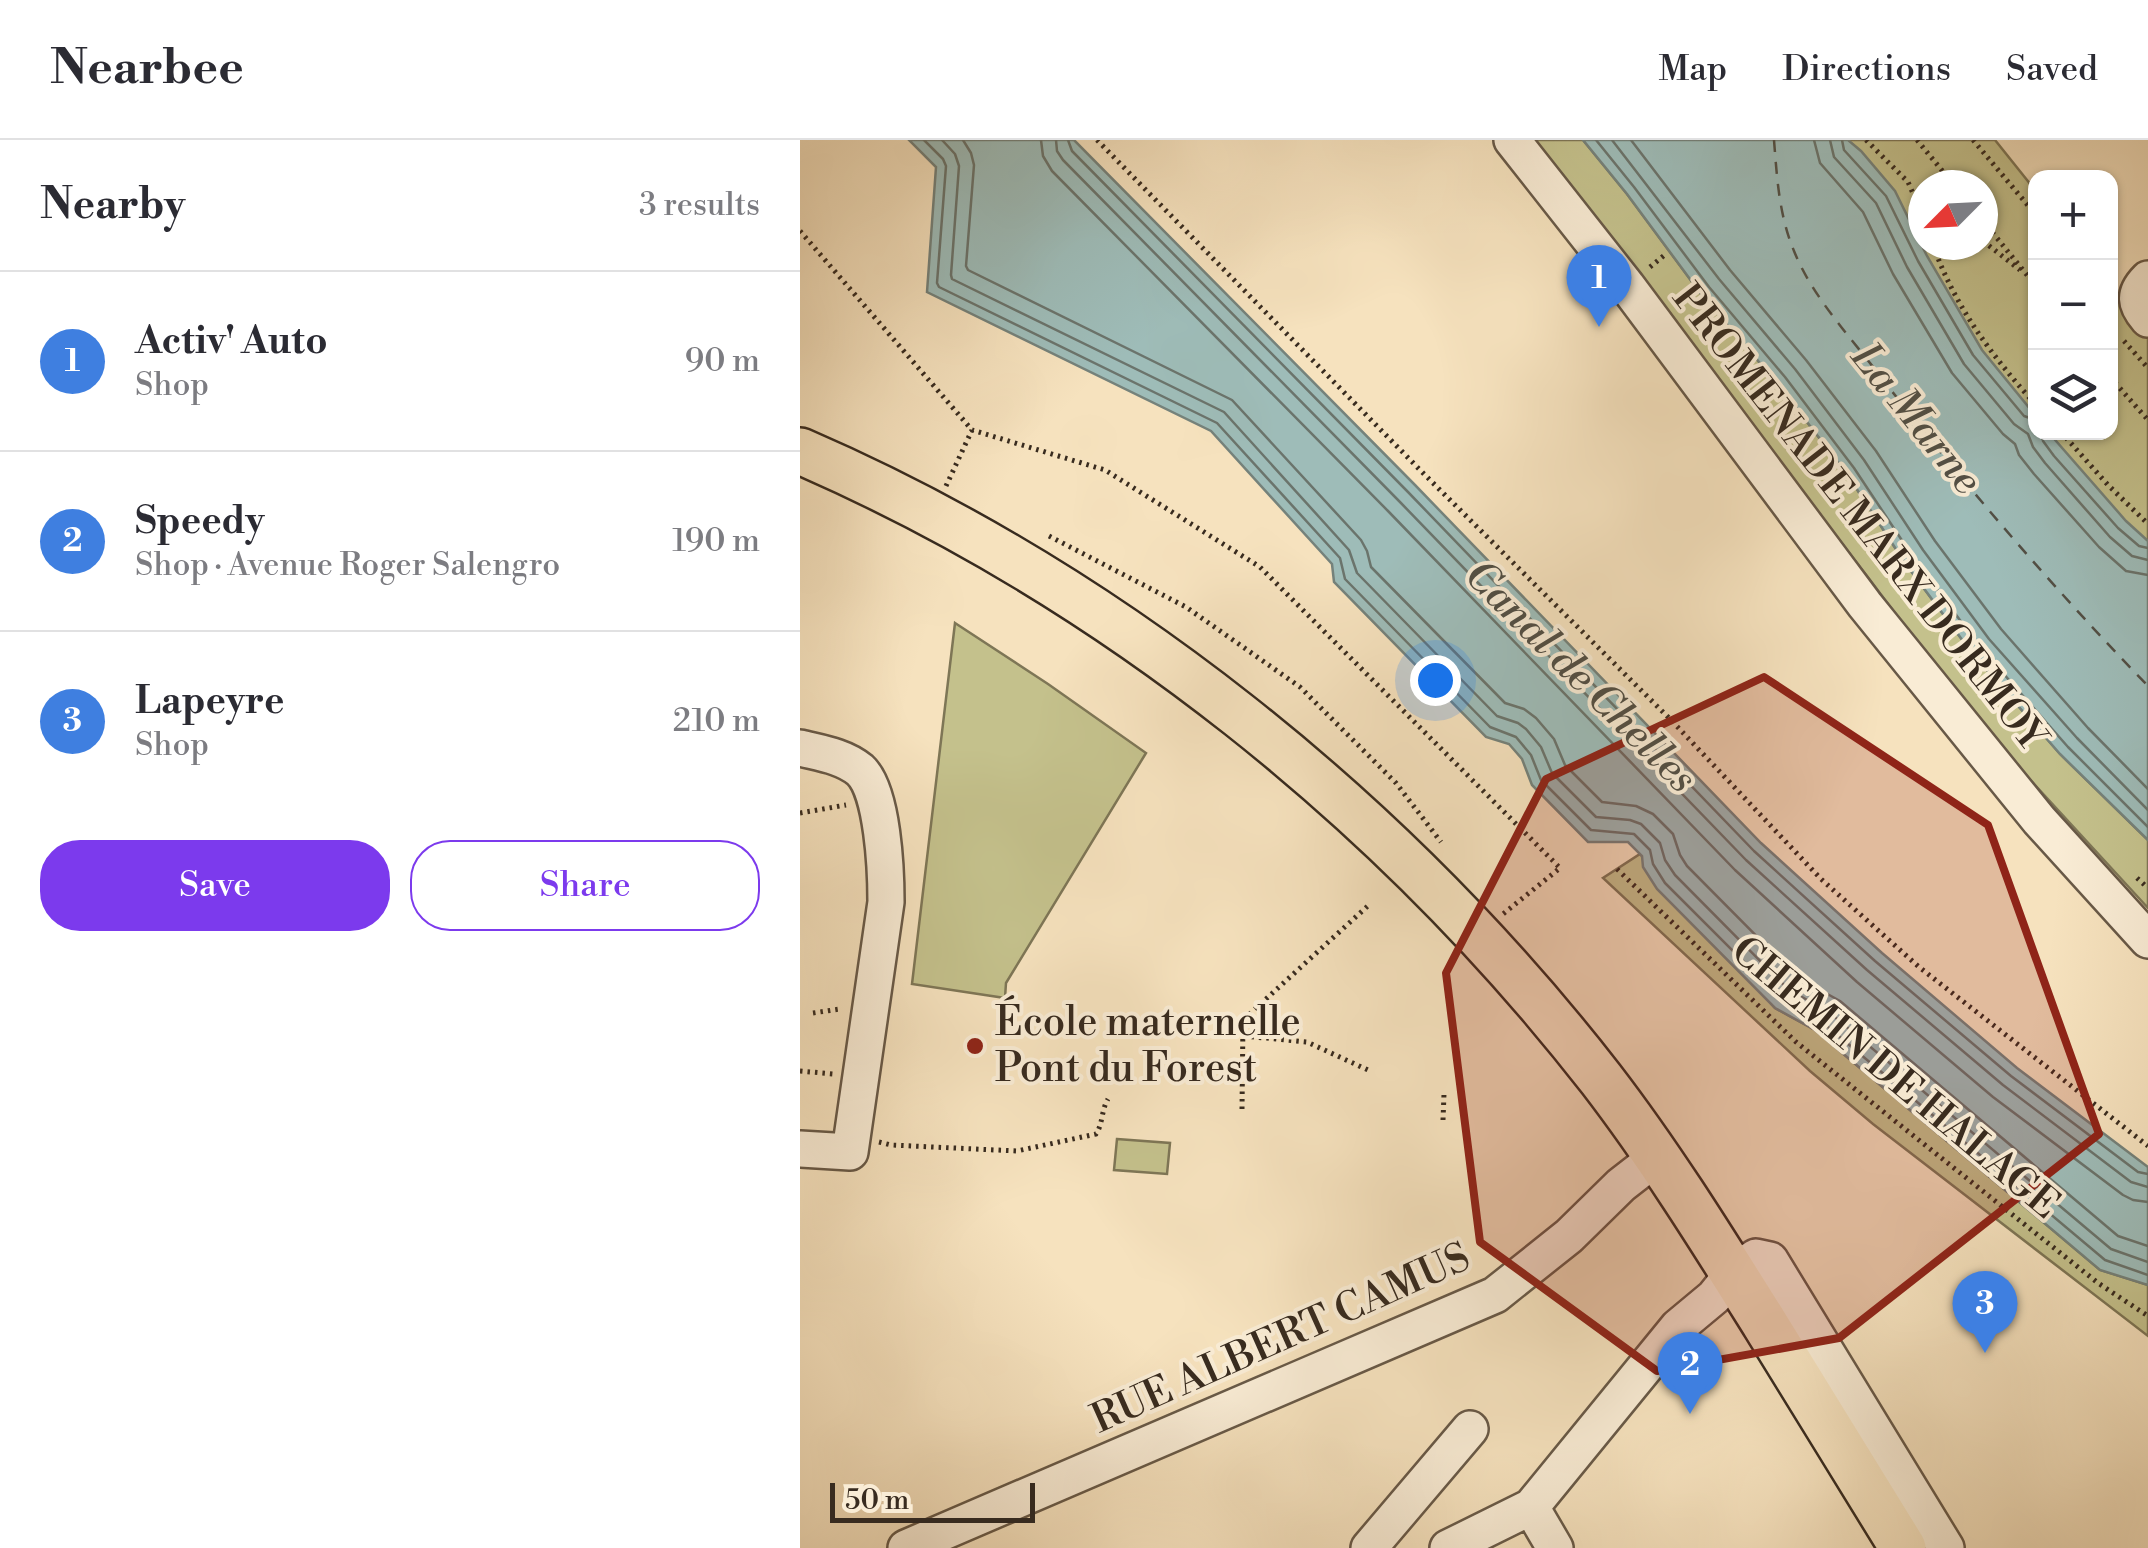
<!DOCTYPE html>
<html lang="en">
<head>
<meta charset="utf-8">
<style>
  :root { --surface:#fff; --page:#f2f2f3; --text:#2b2b33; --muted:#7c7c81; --line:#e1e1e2; --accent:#7c3aed }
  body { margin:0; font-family:"Libre Bodoni",serif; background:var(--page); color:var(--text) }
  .controls { position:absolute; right:30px; top:30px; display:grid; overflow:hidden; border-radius:20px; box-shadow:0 2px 8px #0004 }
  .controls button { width:90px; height:90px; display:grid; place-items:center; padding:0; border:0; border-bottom:2px solid var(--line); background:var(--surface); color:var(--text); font:50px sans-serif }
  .compass { position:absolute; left:1108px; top:30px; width:90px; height:90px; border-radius:50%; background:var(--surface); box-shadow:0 2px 8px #0004; rotate:246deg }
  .scale { position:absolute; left:30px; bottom:25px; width:205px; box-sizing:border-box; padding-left:10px; border:5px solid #382b1f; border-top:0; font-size:28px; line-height:35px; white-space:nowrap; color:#382b1f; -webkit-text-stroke:8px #f9ecd5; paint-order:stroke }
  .you { position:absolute; left:635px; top:540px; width:35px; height:35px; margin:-25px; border:8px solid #fff; border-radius:50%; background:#1a73e8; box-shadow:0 0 0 15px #1a73e833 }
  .badge { display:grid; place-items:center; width:65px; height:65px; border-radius:50%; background:var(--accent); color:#fff; font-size:32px; font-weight:700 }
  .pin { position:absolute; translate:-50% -82px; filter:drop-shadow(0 2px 5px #0008) }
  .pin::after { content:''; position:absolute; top:52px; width:35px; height:30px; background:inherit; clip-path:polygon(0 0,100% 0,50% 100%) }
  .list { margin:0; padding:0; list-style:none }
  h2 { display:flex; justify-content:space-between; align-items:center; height:130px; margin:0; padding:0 40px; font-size:42px }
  h2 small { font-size:32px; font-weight:400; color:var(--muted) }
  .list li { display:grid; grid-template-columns:65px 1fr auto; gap:30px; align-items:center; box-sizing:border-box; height:180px; padding:0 40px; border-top:2px solid var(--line) }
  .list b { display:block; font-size:38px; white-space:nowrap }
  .list p { margin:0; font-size:32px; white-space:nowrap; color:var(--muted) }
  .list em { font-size:32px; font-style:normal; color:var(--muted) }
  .actions { display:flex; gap:20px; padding:30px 40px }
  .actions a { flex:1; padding:22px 0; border:2px solid var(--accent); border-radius:40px; text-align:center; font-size:35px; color:var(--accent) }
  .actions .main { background:var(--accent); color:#fff }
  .icon { flex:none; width:55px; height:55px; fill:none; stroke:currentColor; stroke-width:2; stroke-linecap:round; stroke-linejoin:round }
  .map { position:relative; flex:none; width:1348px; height:1408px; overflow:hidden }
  header { display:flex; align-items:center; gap:60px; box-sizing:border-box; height:140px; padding:0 50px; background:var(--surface); border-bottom:2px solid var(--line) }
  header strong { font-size:48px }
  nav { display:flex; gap:55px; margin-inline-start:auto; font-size:35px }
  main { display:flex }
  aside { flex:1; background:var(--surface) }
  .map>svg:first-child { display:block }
</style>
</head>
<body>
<header>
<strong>Nearbee</strong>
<nav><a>Map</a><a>Directions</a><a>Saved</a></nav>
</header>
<main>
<aside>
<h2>Nearby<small>3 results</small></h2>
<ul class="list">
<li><span class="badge" style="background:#3f7fe0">1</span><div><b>Activ' Auto</b><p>Shop</p></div><em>90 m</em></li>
<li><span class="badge" style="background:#3f7fe0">2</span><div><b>Speedy</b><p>Shop · Avenue Roger Salengro</p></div><em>190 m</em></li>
<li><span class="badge" style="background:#3f7fe0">3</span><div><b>Lapeyre</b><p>Shop</p></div><em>210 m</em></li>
</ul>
<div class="actions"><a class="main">Save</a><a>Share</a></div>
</aside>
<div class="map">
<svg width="1348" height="1408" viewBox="0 0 1348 1408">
  <rect width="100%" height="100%" fill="#f6e2be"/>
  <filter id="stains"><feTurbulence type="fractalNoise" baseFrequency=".002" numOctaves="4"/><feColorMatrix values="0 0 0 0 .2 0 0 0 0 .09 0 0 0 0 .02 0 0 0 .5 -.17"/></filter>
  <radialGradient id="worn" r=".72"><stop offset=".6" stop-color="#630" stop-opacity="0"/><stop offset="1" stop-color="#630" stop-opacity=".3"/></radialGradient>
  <path fill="#c4c18c" stroke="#7e7656" stroke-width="2.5" fill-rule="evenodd" d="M 728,0 L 783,0 L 827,54 L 901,154 L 977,243 L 1047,334 L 1105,423 L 1172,513 L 1260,614 L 1348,700 L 1348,768 L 1177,582 L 1067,436 Z
    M 1005,0 L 1195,0 L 1235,50 L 1236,292 L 1310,292 L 1311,152 L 1348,197 L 1348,430 L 1275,358 ZM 1123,45 L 1183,45 L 1183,105 L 1123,105 Z
    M 155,483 L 248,544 L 346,613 L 206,843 L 205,858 L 112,844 Z
    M 840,714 L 975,868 L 1015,890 L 1300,1130 L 1348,1145 L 1348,1196 L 1073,984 L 1010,931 L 803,738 Z
    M 317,999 L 370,1003 L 367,1034 L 314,1030 Z"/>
  <path fill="#9ebcb8" stroke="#75827b" stroke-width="2.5" d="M 109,0 L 274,0 L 615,345 L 961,703 L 1082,813 L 1217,928 L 1348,1027 L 1348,1145 L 1300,1130 L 1015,890 L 975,868 L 857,749 L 843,727 L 842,716 L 828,702 L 788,702 L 732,645 L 722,619 L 709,604 L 686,597 L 534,442 L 532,424 L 411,291 L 127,152 L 136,27 Z
    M 783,0 L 1048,0 L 1061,11 L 1095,51 L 1127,116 L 1182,210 L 1235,275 L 1236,292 L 1249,293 L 1326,381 L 1348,401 L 1348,700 L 1260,614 L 1172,513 L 1105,423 L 1047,334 L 977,243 L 901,154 L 827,54 Z"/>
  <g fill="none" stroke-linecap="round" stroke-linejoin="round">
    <path stroke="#6b746c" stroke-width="2.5" d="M 124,0 L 143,19 L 146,26 L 137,143 L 139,147 L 417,283 L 540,418 L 545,439 L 690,587 L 716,597 L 731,615 L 741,640 L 791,690 L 834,694 L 850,710 L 853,724 L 865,743 L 981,859 L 1022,882 L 1305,1120 L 1348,1135
      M 142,0 L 155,14 L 159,26 L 151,135 L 152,139 L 424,272 L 549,410 L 557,433 L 697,576 L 718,583 L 726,589 L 741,607 L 752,633 L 796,677 L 830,680 L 841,684 L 860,703 L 865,720 L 875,735 L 988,849 L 1030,873 L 1311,1109 L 1348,1122
      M 163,0 L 171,13 L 174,25 L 166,126 L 168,130 L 432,260 L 561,400 L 567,411 L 571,427 L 705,563 L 724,569 L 736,578 L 754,599 L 765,625 L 802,662 L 836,666 L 853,674 L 873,694 L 880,715 L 887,726 L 997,837 L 1040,861 L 1318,1096 L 1348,1106
      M 241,0 L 243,16 L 252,31 L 588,371 L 935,730 L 1057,842 L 1193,957 L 1323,1055 L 1333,1060 L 1348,1062
      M 256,0 L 257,11 L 263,20 L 599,361 L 946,720 L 1067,830 L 1203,945 L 1331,1042 L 1348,1047
      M 268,0 L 272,11 L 608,352 L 954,711 L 1075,821 L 1211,936 L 1338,1032 L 1348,1034
      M 796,0 L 834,47 L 909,147 L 985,237 L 1054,328 L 1113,417 L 1180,507 L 1268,607 L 1348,687
      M 812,0 L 919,139 L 995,229 L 1064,320 L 1123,410 L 1189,499 L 1277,598 L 1348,670
      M 831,0 L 930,130 L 1006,220 L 1076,311 L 1135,401 L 1201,489 L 1288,588 L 1348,649
      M 1014,0 L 1020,23 L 1063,72 L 1093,134 L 1152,233 L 1203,294 L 1215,304 L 1219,315 L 1234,334 L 1299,407 L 1326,431 L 1348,435
      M 1030,0 L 1034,17 L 1076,63 L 1107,127 L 1164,224 L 1214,284 L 1228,294 L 1233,307 L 1245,323 L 1310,397 L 1332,416 L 1348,420
      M 1042,0 L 1044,10 L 1086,56 L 1118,121 L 1173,215 L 1224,276 L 1236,280
      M 1242,292 L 1243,301 L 1254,316 L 1318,388 L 1339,406 L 1348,408"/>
    <path stroke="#524f45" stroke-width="2.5" stroke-dasharray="12 10" stroke-linecap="butt" d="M 974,0 C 977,38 979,75 994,111 C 1013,158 1050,196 1080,236 C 1164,344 1253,448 1348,546"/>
    <g stroke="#685947" stroke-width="40">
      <path id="minor" d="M 712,0 L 827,146 L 1065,465 L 1239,680 L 1348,800
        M 1348,139 C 1333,154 1335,164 1348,179
        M 0,608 C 20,613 43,616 60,630 C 83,651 86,731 86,762 L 50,1012 L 0,1009
        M 731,1367 L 755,1408
        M 106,1408 L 695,1155 L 769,1096 L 821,1045 L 857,1017
        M 569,1408 L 670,1289
        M 648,1408 L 731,1367 L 878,1187 L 914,1157 L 934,1132 L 956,1117 L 970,1120 L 1146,1408"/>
    </g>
    <g stroke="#382b1f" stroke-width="50">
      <path id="major" d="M 0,311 C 312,446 593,672 801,939 C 861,1017 913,1101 965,1184 C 1011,1259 1057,1333 1103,1408"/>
    </g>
    <path stroke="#382b1f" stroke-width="5" stroke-dasharray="2.5 5" stroke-linecap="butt" d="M 297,0 L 624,334 L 871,580 L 1021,739 L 1119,827 L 1348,1006
      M 1066,0 L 1108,42 L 1123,76
      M 1117,0 L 1154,45
      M 1173,0 L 1236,75
      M 1183,81 L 1236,146
      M 0,91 L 172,290 L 305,330 L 460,427 L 760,728 L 703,774
      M 1183,101 L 1220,130
      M 1133,105 C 1155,167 1192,216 1236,265
      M 850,127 L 867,113
      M 1324,201 L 1348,228
      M 1310,237 L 1348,280
      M 1261,292 L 1308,345 L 1348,384
      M 146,346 L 172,290
      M 249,396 L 386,467 L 500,547 L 596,643 L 641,702
      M 0,673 L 46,665
      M 817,729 L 996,902 L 1298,1143 L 1348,1176
      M 1337,738 L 1348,748
      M 13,873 L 40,869
      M 444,896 L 507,902 L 568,930
      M 0,931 L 33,934
      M 442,969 L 443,880 L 571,763
      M 643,980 L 644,954
      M 79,1002 L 91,1005 L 217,1011 L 296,994 C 303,984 301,971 308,959"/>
    <use href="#minor" stroke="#f9ecd5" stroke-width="35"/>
    <use href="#major" stroke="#f6e2be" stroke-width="45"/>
  </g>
  <path fill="#8f2418" fill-opacity="0.2" stroke="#8f2418" stroke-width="8" stroke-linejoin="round" d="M 964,537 L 1188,685 L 1299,994 L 1039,1198 L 857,1231 L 680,1102 L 646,833 L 746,639 Z"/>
  <circle fill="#8f2418" stroke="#f9ecd5" stroke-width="4" cx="175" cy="906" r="10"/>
  <g text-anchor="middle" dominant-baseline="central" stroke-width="8" stroke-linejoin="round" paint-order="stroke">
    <g font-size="40" fill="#382b1f" stroke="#f9ecd5">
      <text transform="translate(1059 378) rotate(52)">PROMENADE MARX DORMOY</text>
      <text transform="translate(1095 938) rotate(40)">CHEMIN DE HALAGE</text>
      <text transform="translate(481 1199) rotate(-24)">RUE ALBERT CAMUS</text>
    </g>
    <g font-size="40" fill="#382b1f" stroke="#f9ecd5" text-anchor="start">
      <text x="195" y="883">École maternelle<tspan x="195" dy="46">Pont du Forest</tspan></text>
    </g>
    <g font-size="42" font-style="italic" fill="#524f45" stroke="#f9ecd5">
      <text transform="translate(1116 279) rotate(51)">La Marne</text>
      <text transform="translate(780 537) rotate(45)">Canal de Chelles</text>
    </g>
  </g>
  <rect width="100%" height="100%" filter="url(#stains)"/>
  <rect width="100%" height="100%" fill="url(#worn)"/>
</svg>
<div class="controls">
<button>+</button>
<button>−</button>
<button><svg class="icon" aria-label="layers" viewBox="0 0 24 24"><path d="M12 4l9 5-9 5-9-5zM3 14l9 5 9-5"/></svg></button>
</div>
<svg class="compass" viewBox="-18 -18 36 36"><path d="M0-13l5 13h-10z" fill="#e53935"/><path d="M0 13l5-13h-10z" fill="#7c7c81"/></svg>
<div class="scale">50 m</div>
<div class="you"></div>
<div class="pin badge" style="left:799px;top:187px;background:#3f7fe0">1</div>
<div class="pin badge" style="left:890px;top:1274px;background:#3f7fe0">2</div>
<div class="pin badge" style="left:1185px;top:1213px;background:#3f7fe0">3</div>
</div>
</main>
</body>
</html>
